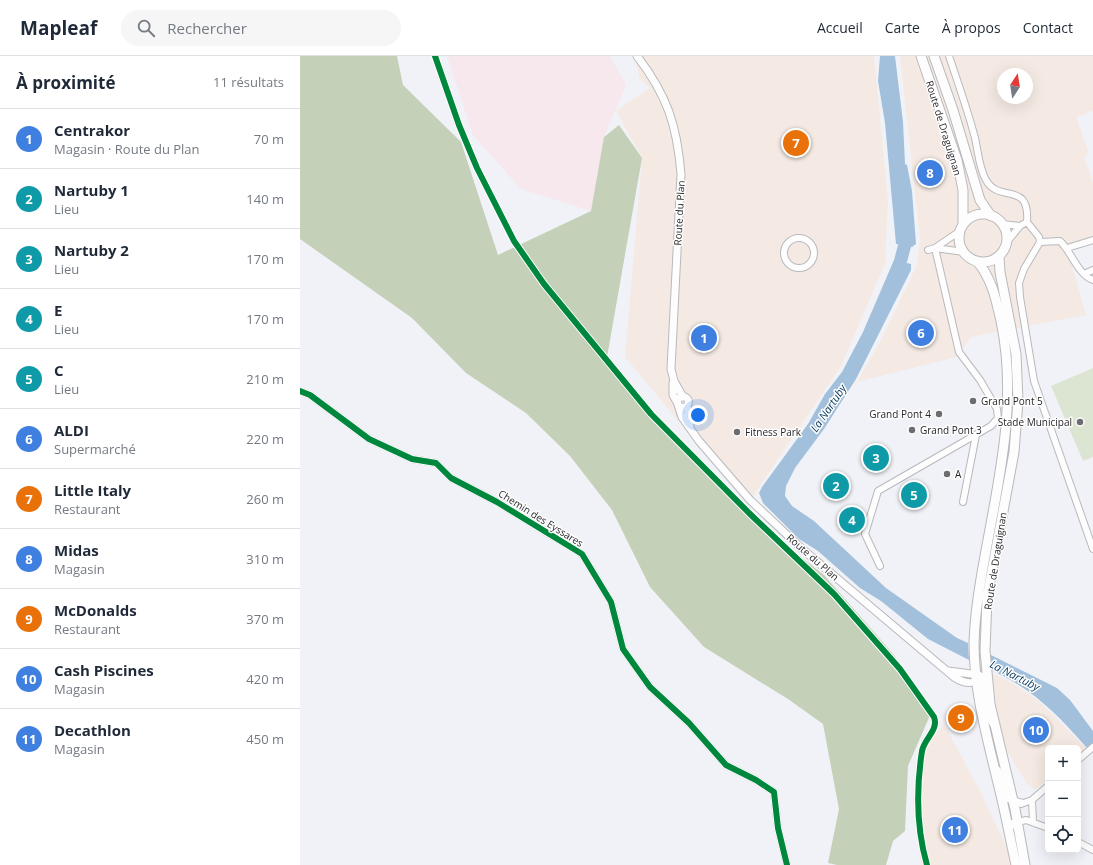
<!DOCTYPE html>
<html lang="fr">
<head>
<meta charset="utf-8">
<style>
  :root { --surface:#fff; --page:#f6f6f7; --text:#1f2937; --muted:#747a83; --line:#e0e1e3; --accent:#ea580c }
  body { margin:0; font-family:"Open Sans",sans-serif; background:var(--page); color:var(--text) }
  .controls { position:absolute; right:12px; bottom:12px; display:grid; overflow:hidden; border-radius:6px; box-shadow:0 4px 16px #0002 }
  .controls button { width:36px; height:36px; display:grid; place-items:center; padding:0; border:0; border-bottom:1px solid var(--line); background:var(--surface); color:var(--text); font:20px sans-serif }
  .compass { position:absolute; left:697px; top:12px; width:36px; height:36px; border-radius:50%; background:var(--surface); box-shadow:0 4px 16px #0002; rotate:12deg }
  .you { position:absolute; left:398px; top:359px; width:14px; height:14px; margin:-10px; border:3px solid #fff; border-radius:50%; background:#1a73e8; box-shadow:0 0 0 6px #1a73e833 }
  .badge { display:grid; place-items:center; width:26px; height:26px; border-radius:50%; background:var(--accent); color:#fff; font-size:13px; font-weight:700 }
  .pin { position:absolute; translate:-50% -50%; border:2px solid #fff; box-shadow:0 1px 4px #0006 }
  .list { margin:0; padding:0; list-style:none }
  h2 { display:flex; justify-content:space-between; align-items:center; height:52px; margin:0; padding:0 16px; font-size:17px }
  h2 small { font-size:13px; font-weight:400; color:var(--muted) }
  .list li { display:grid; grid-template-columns:26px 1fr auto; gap:12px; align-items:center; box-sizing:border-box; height:60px; padding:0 16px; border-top:1px solid var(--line) }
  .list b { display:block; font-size:15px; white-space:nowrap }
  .list p { margin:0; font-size:13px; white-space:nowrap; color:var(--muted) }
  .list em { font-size:13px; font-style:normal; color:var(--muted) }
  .icon { flex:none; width:22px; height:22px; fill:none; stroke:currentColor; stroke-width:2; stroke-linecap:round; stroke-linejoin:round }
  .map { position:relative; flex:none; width:793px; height:809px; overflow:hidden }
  header { display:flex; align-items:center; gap:24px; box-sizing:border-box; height:56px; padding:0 20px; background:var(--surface); border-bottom:1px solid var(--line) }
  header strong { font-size:19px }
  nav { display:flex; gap:22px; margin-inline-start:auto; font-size:14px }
  .search { width:280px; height:36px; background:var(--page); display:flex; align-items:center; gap:10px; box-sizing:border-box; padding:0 14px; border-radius:22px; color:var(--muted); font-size:15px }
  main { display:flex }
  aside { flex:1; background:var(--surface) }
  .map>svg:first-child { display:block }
</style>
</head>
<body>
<header>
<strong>Mapleaf</strong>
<div class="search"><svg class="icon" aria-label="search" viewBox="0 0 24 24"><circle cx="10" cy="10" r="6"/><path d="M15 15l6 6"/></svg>Rechercher</div>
<nav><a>Accueil</a><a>Carte</a><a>À propos</a><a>Contact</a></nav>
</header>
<main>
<aside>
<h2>À proximité<small>11 résultats</small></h2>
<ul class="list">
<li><span class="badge" style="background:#3f7fe0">1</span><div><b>Centrakor</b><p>Magasin · Route du Plan</p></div><em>70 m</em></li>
<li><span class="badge" style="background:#0f9aa8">2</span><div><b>Nartuby 1</b><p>Lieu</p></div><em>140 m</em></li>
<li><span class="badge" style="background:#0f9aa8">3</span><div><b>Nartuby 2</b><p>Lieu</p></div><em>170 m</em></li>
<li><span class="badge" style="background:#0f9aa8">4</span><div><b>E</b><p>Lieu</p></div><em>170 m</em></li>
<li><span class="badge" style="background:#0f9aa8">5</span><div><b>C</b><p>Lieu</p></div><em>210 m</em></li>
<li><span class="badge" style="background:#3f7fe0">6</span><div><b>ALDI</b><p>Supermarché</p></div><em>220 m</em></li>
<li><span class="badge" style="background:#e8710a">7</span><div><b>Little Italy</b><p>Restaurant</p></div><em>260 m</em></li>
<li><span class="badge" style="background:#3f7fe0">8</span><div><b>Midas</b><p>Magasin</p></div><em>310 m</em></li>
<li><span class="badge" style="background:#e8710a">9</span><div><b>McDonalds</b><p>Restaurant</p></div><em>370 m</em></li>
<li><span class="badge" style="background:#3f7fe0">10</span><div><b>Cash Piscines</b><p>Magasin</p></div><em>420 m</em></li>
<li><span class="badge" style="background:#3f7fe0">11</span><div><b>Decathlon</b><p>Magasin</p></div><em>450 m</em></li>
</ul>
</aside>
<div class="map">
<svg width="793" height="809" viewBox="0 0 793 809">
  <rect width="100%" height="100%" fill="#f1f2f7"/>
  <path fill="#f4eae3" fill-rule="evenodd" d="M 336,0 L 574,0 L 588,144 L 585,208 L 541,310 L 453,440 L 386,374 L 325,301 L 342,102 L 316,55 L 350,32 L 339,22 Z
    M 600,0 L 793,0 L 793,55 L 776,61 L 789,97 L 784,101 L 793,127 L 793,185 L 768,195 L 786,259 L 671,281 L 657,301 L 557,326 L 582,282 L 616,211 L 620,183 ZM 703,18 L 727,18 L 727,42 L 703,42 Z
    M 692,617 L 714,628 L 740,646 L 787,693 L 778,700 L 778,692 L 748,692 L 748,724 L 735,734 L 727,728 L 704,690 L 697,660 Z
    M 644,668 L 681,737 L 708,794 L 710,809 L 621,809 L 613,742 L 618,700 Z"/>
  <path fill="#f6e8ec" d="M 147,0 L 310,0 L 326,29 L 304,81 L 291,155 L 221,133 L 173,79 Z"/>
  <path fill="#dce5d2" d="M 793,312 L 793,401 L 783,405 L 751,330 Z"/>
  <path fill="#c5d0b8" d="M 0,0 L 97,0 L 103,29 L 161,86 L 198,199 L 291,155 L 304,81 L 319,69 L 342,102 L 306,307 L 439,452 L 524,519 L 594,599 L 631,657 L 608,710 L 605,775 L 593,785 L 586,809 L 537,809 L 528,807 L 539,753 L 523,668 L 488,643 L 404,591 L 350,531 L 312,454 L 270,400 L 226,357 L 166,317 L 112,262 L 0,183 Z"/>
  <path fill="#a2c0db" d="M 580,0 L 595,0 L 603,66 L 605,108 L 607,109 L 612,135 L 616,188 L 612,191 L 596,188 L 585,67 L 578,25 Z
    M 594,204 L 611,208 L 611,214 L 556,323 L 524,373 L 495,412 L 486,430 L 485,440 L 492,450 L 514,465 L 586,532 L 657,582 L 668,587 L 669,604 L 628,583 L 581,545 L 560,532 L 518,495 L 499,483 L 463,447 L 459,437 L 462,431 L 508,368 L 525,338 L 542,316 L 563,276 Z
    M 691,599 L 757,632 L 770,644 L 793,675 L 793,687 L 787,692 C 757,658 733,633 691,614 Z"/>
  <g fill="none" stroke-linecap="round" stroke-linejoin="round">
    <path stroke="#a2c0db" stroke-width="13" d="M 596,222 L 605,188 L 604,173"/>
    <g stroke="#b9b9bd" stroke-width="8">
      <path id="minor" d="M 649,0 C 658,27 668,55 675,82 C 678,95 679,112 686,124 C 699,148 730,124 727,166
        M 702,168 L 720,170 L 727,166 L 739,181 L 740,186 L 724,213 L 719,227 L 720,241 L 734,325 L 793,493
        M484 197a15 15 0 1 1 30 0a15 15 0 1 1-30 0Z
        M 740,186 L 760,185 C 771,195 778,219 793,224
        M 706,187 L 720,170
        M 635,192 L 664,196
        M 767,192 L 793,184
        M 628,194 L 635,192 L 660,175
        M 784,218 L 793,214
        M 0,335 L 10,339 L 69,383 L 112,403 L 136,407 L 151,422 L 197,446 L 282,498 L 311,546 L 323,593 L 350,631 L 389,667 L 426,709 L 456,724 L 474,736 L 478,772 L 487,809
        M 663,446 L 676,379
        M 580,510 L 565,478 L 578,435 L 691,370 L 698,362 L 697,353 L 680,324 L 659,296 L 635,192
        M 778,704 L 793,691
        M 698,714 L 708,743 L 723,747
        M 732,744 L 733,765
        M 721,748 L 732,744 L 748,730
        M 709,775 L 713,767 L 726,764 L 748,772
        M 778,786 L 793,794"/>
    </g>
    <g stroke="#b9b9bd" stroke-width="9">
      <path id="tertiary" d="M 337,0 C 367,39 377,69 381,118 L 371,313 L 374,325 L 383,341
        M 373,327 L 373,339 L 378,348
        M377.5 346a5.5 5.5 0 1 1 11 0a5.5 5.5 0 1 1-11 0Z
        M 378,349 L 382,361 L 399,385 L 450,444 L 501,492 L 654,621 C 666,629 676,629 686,618
        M 387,350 L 390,370
        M 648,615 L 679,619 C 689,634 682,655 694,669"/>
    </g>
    <g stroke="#b9b9bd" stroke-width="11">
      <path id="primary" d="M 621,0 L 657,104 L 663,134 L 663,168
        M 634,0 L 653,54 L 680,144 L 691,160
        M659 182a24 24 0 1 1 48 0a24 24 0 1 1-48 0Z
        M 699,200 L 700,216 L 716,298 L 718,345 L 714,396 L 687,542 L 685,595 L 690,648 L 715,753 L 725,809
        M 677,205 C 692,223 696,243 701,265 C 717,341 701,414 687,489 C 681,522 675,554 674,587 C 674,635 687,681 698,727 C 705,754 710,782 716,809"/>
    </g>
    <use href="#minor" stroke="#fdfdfe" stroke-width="6"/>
    <use href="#tertiary" stroke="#fdfdfe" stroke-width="7"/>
    <use href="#primary" stroke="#fdfdfe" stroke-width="9"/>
    <g stroke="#fefefe" stroke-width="8">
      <path id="cycleway" d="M 135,0 L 159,69 L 177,112 L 214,185 L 244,228 L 351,358 L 449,457 L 534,538 L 600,613 L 634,661 C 639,674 624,683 622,695 C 616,734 616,771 627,809
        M 0,335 L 10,339 L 69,383 L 112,403 L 136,407 L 151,422 L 197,446 L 282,498 L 311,546 L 323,593 L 350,631 L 389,667 L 426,709 L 456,724 L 474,736 L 478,772 L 487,809"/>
    </g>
    <use href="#cycleway" stroke="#00873e" stroke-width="6"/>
  </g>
  <g fill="#6d6d71" stroke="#fefefe" stroke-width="1.5">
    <circle cx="673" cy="345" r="4"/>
    <circle cx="639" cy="358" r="4"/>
    <circle cx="780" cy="366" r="4"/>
    <circle cx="612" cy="374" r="4"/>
    <circle cx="437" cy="376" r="4"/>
    <circle cx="647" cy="418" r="4"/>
  </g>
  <g text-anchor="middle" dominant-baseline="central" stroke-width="3" stroke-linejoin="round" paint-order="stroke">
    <g font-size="10" fill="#262629" stroke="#fefefe">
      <text transform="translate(644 72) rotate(73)">Route de Draguignan</text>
      <text transform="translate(379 157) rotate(-87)">Route du Plan</text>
      <text transform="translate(241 462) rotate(32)">Chemin des Eyssares</text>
      <text transform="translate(513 501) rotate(41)">Route du Plan</text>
      <text transform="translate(695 505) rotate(-81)">Route de Draguignan</text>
    </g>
    <g font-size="10" fill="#262629" stroke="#fefefe" text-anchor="start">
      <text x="681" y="345">Grand Pont 5</text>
      <text x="631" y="358" text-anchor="end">Grand Pont 4</text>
      <text x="772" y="366" text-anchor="end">Stade Municipal</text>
      <text x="620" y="374">Grand Pont 3</text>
      <text x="445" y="376">Fitness Park</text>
      <text x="655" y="418">A</text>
    </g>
    <g font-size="11" font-style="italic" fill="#03365a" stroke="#fefefe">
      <text transform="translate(528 352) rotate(-56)">La Nartuby</text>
      <text transform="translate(715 619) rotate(27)">La Nartuby</text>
    </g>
  </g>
</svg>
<div class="controls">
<button>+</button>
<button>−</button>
<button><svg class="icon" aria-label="locate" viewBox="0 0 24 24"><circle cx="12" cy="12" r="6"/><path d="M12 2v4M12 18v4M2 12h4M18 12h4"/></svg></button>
</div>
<svg class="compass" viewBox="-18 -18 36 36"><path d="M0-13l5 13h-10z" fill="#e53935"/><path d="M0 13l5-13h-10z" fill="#747a83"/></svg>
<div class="you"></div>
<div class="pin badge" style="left:404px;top:282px;background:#3f7fe0">1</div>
<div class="pin badge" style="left:536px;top:430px;background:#0f9aa8">2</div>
<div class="pin badge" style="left:576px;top:402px;background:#0f9aa8">3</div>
<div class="pin badge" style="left:552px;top:464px;background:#0f9aa8">4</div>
<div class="pin badge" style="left:614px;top:439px;background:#0f9aa8">5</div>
<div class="pin badge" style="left:621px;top:277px;background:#3f7fe0">6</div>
<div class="pin badge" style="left:496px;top:87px;background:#e8710a">7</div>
<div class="pin badge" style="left:630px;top:117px;background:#3f7fe0">8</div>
<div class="pin badge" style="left:661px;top:662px;background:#e8710a">9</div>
<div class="pin badge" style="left:736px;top:674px;background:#3f7fe0">10</div>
<div class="pin badge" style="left:655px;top:774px;background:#3f7fe0">11</div>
</div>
</main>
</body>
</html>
